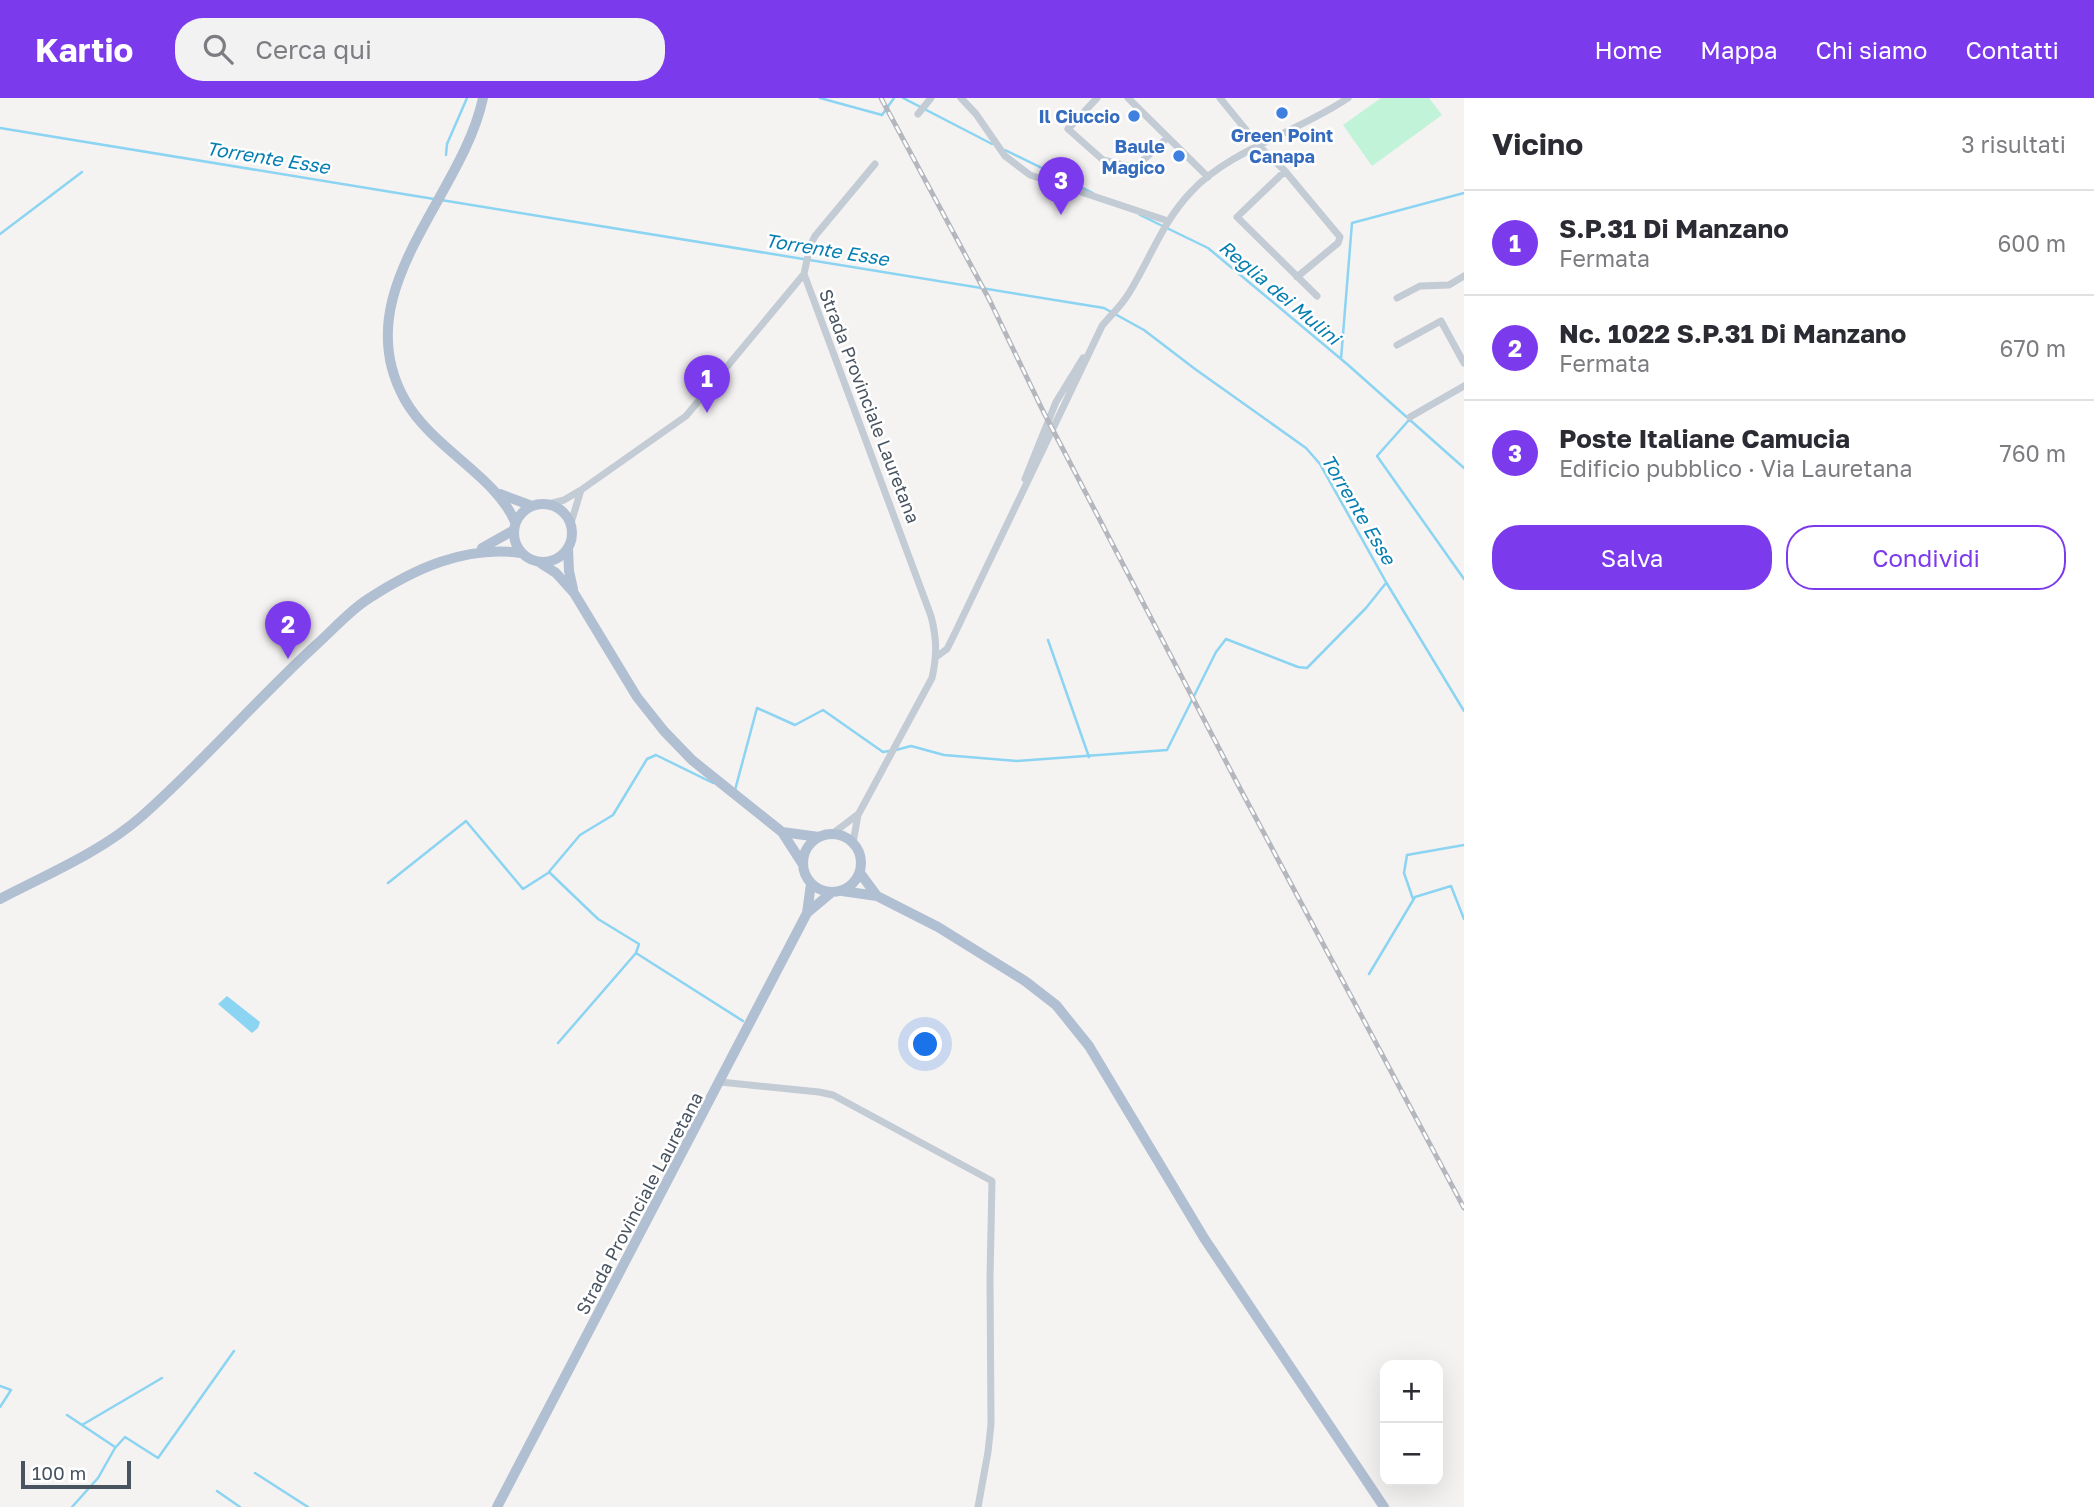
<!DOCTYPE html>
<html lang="it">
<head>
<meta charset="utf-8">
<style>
  :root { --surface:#fff; --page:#f2f2f3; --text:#2b2b33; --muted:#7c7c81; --line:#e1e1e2; --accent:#7c3aed }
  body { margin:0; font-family:"Golos Text",sans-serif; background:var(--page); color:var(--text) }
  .controls { position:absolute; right:21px; bottom:21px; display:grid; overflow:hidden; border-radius:14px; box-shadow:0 7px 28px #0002 }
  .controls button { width:63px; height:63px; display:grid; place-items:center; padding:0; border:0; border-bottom:2px solid var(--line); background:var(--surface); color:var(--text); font:35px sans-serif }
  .scale { position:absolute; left:21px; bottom:18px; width:110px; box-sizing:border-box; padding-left:7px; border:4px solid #495461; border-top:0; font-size:19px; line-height:24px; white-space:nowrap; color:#495461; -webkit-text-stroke:5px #fff; paint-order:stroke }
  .you { position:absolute; left:926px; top:947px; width:24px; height:24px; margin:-18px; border:5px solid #fff; border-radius:50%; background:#1a73e8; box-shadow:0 0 0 10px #1a73e833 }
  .badge { display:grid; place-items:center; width:46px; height:46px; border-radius:50%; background:var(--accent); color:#fff; font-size:23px; font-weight:700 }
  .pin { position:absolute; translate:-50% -58px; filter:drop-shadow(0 2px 4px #0008) }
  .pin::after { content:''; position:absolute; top:37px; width:24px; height:21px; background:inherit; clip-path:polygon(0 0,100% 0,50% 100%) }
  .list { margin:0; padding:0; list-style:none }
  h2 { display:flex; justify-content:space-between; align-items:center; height:91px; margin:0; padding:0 28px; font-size:30px }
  h2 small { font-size:23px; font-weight:400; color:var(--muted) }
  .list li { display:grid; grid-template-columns:46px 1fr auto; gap:21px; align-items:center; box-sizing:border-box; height:105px; padding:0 28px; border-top:2px solid var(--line) }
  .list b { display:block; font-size:26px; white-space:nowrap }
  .list p { margin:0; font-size:23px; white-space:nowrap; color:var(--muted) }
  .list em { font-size:23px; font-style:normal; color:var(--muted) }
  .actions { display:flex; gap:14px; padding:21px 28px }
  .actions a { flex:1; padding:16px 0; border:2px solid var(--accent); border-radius:28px; text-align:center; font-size:24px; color:var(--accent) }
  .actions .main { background:var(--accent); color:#fff }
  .icon { flex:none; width:38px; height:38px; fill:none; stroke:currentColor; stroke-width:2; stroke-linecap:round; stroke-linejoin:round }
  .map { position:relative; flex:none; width:1464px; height:1409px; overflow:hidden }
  header { display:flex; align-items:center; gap:42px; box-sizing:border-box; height:98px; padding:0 35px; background:var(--accent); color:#fff }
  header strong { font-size:33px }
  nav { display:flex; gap:38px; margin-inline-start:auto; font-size:24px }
  .search { width:490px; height:63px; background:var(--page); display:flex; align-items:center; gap:18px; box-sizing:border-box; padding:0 24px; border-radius:28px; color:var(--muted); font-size:26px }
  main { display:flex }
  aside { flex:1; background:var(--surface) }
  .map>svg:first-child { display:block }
</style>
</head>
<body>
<header>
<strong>Kartio</strong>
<div class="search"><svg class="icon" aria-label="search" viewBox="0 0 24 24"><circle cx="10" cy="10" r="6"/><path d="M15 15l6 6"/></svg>Cerca qui</div>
<nav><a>Home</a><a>Mappa</a><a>Chi siamo</a><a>Contatti</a></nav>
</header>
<main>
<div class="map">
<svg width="1464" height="1409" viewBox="0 0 1464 1409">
  <rect width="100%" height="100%" fill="#f5f2f2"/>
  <path fill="#c0f3d8" d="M 1381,0 L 1429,0 L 1442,17 L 1372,68 L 1343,27 Z"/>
  <path fill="#8bd4f2" d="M 227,898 L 260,924 L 258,930 L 252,935 L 218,906 Z"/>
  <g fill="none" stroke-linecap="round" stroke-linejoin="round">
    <path stroke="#8bd4f2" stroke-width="2.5" d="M 820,0 L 882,17 L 894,0
      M 903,0 L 992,46
      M 0,30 L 434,101
      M 1005,52 L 1093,95
      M 446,57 L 447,46 L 467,0
      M 441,102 L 1104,210 L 1144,232 L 1195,271 L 1306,350 L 1320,366 L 1386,484 L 1464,613
      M 1140,117 L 1208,150 L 1347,266 L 1464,370
      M 0,136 L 82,74
      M 1341,261 L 1352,125 L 1464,95
      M 1409,322 L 1377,358 L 1464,481
      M 1048,542 L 1089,659
      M 896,652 L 911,648 L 944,657 L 1017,663 L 1167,652 L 1216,554 L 1226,541 L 1298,569 L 1307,570 L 1366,510 L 1386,485
      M 735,692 L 757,610 L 795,627 L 823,612 L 883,654 L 889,653
      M 549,774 L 598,821 L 639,846 L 636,855 L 558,945
      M 388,785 L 466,723 L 523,791 L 548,775 L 580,737 L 613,717 L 647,661 L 656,657 L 713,685
      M 1413,801 L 1404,775 L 1407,757 L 1464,747
      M 636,855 L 743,923
      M 1369,876 L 1415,799 L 1451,788 L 1464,821
      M 0,1288 L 11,1292 L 0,1309
      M 67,1317 L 115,1349
      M 82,1327 L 162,1280
      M 255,1375 L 308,1409
      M 217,1393 L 240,1409
      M 72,1409 L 98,1380 L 115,1350 L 125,1339 L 158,1360 L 234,1253"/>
    <path stroke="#c3cbd4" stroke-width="7" d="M 961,0 L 976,16 L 1005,58 L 1030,77 L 1168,123
      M 1097,0 L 1068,31 L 1103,62 L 1135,70 L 1167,40
      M 1128,0 L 1208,79
      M 1220,0 L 1259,48 L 1285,73 L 1340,139 L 1338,145 L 1297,179
      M 918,16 L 931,0
      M 1285,73 L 1237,119 L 1317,198
      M 1397,200 L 1420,188 L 1449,187 L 1464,178
      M 1397,247 L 1441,223 L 1464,265
      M 1410,319 L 1464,288
      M 1025,381 L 1056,304 L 1083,260
      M 549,406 L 564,402 L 581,392 L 686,318 L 804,176
      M 571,425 L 581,392
      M 936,559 L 947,551 L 955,535 L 1102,228 C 1111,217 1122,207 1129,195 C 1150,161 1163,123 1191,94 C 1228,53 1302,32 1348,0
      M 832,736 L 857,717
      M 853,745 L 858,717 L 932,580 C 937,558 937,541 931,518 L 804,176 L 810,148 L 815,138 L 875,66
      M 720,984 L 819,994 L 833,997 L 992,1083 L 990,1180 L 991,1326 L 988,1354 L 978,1409"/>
    <path stroke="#b1bfd2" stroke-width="10" d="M 483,0 C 462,100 344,194 405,302 C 432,350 496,378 515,424
      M 500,396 L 532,408
      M514 435a29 29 0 1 1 58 0a29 29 0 1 1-58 0Z
      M 482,450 L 514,432
      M 568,451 L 569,473 L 573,491
      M 539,464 L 556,475 L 574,495 L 637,599 L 664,633 L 692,662 L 782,734 L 802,765
      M 782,734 L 819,739
      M803 765a29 29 0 1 1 58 0a29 29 0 1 1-58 0Z
      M 860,775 L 877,798
      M 842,793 L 877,798 L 938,829 L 1025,883 L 1056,907 L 1089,948 L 1204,1140 L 1384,1409
      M 0,801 C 48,776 101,754 142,718 C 203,664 256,602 316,547 C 333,532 349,513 368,501 C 414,471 465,447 521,455
      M 807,815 L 832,794
      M 497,1409 L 807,815 L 811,786"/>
    <g stroke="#b4b7bd" stroke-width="5">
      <path id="rail" d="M 881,0 L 989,201 L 1043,313 L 1235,681 L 1464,1110"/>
    </g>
    <use href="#rail" stroke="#fff" stroke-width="2.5" stroke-dasharray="8" stroke-linecap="butt"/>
  </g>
  <g fill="#3f7fe0" stroke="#fff" stroke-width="2.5">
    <circle cx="1282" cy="15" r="7"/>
    <circle cx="1134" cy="18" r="7"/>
    <circle cx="1179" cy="58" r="7"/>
  </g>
  <g text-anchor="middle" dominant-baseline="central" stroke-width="5" stroke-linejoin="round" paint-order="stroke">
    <g font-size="18" font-weight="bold" fill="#366cbe" stroke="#fff" text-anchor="end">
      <text x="1120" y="18">Il Ciuccio</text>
      <text x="1282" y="37" text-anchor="middle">Green Point<tspan x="1282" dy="21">Canapa</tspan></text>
      <text x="1165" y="48">Baule<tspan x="1165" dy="21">Magico</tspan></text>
    </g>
    <g font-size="18" fill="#495461" stroke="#fff">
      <text transform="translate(870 308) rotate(69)">Strada Provinciale Lauretana</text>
      <text transform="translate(639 1105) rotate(-62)">Strada Provinciale Lauretana</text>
    </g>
    <g font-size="19" font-style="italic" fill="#057eb1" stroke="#fff">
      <text transform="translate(268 59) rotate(9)">Torrente Esse</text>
      <text transform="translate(827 151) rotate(9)">Torrente Esse</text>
      <text transform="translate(1280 194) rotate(40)">Reglia dei Mulini</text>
      <text transform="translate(1359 411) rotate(59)">Torrente Esse</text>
    </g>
  </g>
</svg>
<div class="controls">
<button>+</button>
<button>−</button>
</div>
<div class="scale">100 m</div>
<div class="you"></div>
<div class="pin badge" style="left:707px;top:315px">1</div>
<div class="pin badge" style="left:288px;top:561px">2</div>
<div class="pin badge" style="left:1061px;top:117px">3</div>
</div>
<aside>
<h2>Vicino<small>3 risultati</small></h2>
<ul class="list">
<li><span class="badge">1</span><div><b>S.P.31 Di Manzano</b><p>Fermata</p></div><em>600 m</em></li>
<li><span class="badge">2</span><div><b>Nc. 1022 S.P.31 Di Manzano</b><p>Fermata</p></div><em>670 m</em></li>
<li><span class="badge">3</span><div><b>Poste Italiane Camucia</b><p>Edificio pubblico · Via Lauretana</p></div><em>760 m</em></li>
</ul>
<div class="actions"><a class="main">Salva</a><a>Condividi</a></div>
</aside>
</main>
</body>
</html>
